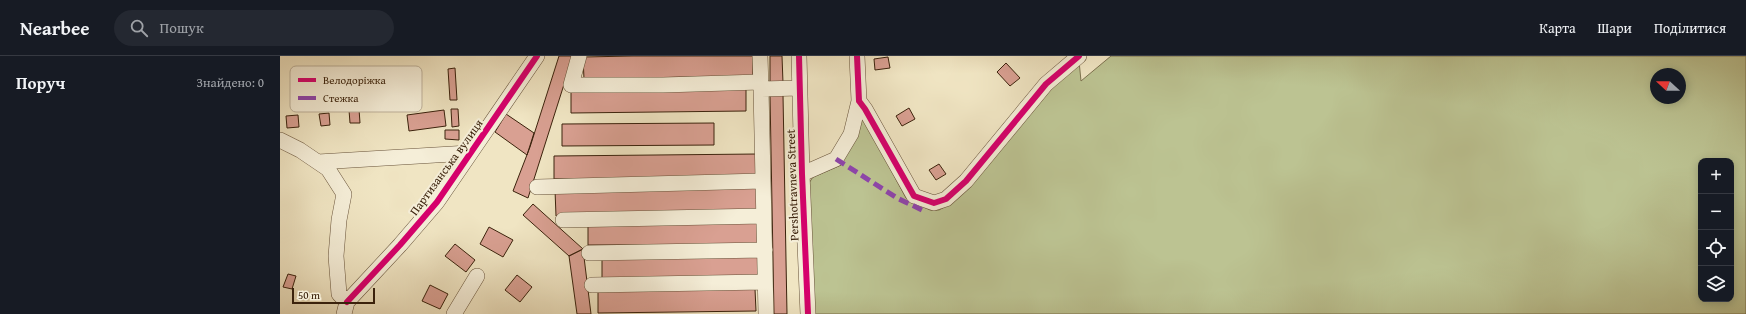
<!DOCTYPE html>
<html lang="uk">
<head>
<meta charset="utf-8">
<style>
  :root { --surface:#171b24; --page:#242831; --text:#f1f3f6; --muted:#9ea1a6; --line:#363941 }
  body { margin:0; font-family:"Gentium Book Plus",serif; background:var(--page); color:var(--text) }
  .controls { position:absolute; right:12px; bottom:12px; display:grid; overflow:hidden; border-radius:8px; box-shadow:0 2px 10px #0003 }
  .controls button { width:36px; height:36px; display:grid; place-items:center; padding:0; border:0; border-bottom:1px solid var(--line); background:var(--surface); color:var(--text); font:20px sans-serif }
  .compass { position:absolute; left:1370px; top:12px; width:36px; height:36px; border-radius:50%; background:var(--surface); box-shadow:0 2px 10px #0003; rotate:291deg }
  .scale { position:absolute; left:12px; bottom:10px; width:83px; box-sizing:border-box; padding-left:4px; border:2px solid #3b220c; border-top:0; font-size:11px; line-height:14px; white-space:nowrap; color:#3b220c; -webkit-text-stroke:3px #f5eed8; paint-order:stroke }
  .list { margin:0; padding:0; list-style:none }
  h2 { display:flex; justify-content:space-between; align-items:center; height:52px; margin:0; padding:0 16px; font-size:17px }
  h2 small { font-size:13px; font-weight:400; color:var(--muted) }
  .icon { flex:none; width:22px; height:22px; fill:none; stroke:currentColor; stroke-width:2; stroke-linecap:round; stroke-linejoin:round }
  .map { position:relative; flex:none; width:1466px; height:258px; overflow:hidden }
  header { display:flex; align-items:center; gap:24px; box-sizing:border-box; height:56px; padding:0 20px; background:var(--surface); border-bottom:1px solid var(--line) }
  header strong { font-size:19px }
  nav { display:flex; gap:22px; margin-inline-start:auto; font-size:14px }
  .search { width:280px; height:36px; background:var(--page); display:flex; align-items:center; gap:10px; box-sizing:border-box; padding:0 14px; border-radius:22px; color:var(--muted); font-size:15px }
  main { display:flex }
  aside { flex:1; background:var(--surface) }
  .map>svg:first-child { display:block }
</style>
</head>
<body>
<header>
<strong>Nearbee</strong>
<div class="search"><svg class="icon" aria-label="search" viewBox="0 0 24 24"><circle cx="10" cy="10" r="6"/><path d="M15 15l6 6"/></svg>Пошук</div>
<nav><a>Карта</a><a>Шари</a><a>Поділитися</a></nav>
</header>
<main>
<aside>
<h2>Поруч<small>Знайдено: 0</small></h2>
<ul class="list">
</ul>
</aside>
<div class="map">
<svg width="1466" height="258" viewBox="0 0 1466 258">
  <rect width="100%" height="100%" fill="#f0e5c3"/>
  <filter id="stains"><feTurbulence type="fractalNoise" baseFrequency=".005" numOctaves="4"/><feColorMatrix values="0 0 0 0 .2 0 0 0 0 .09 0 0 0 0 .02 0 0 0 .5 -.17"/></filter>
  <radialGradient id="worn" r=".72"><stop offset=".6" stop-color="#630" stop-opacity="0"/><stop offset="1" stop-color="#630" stop-opacity=".3"/></radialGradient>
  <path fill="#bcc392" stroke="#7c724f" fill-rule="evenodd" d="M 831,0 L 1466,0 L 1466,258 L 534,258 L 525,133 L 533,121 L 561,109 L 572,88 L 585,57 L 610,112 L 626,142 L 650,154 L 659,154 L 672,147 L 760,43 L 799,5 L 801,25 ZM 1376,18 L 1400,18 L 1400,42 L 1376,42 ZM 1421,105 L 1451,105 L 1451,243 L 1421,243 Z"/>
  <path fill="#d9a092" stroke="#3b220c" d="M 279,0 L 293,0 L 248,142 L 233,135 L 250,91 Z
    M 353,0 L 473,0 L 473,20 L 304,23 L 303,1 Z
    M 490,0 L 502,0 L 503,27 L 490,27 Z
    M 608,1 L 610,12 L 595,14 L 594,3 Z
    M 726,7 L 740,22 L 730,30 L 717,16 Z
    M 175,12 L 177,44 L 170,44 L 168,13 Z
    M 466,33 L 466,55 L 291,57 L 291,35 Z
    M 490,39 L 503,39 L 507,258 L 494,258 Z
    M 629,52 L 635,63 L 622,70 L 616,60 Z
    M 79,53 L 80,67 L 70,67 L 69,54 Z
    M 171,53 L 178,53 L 179,70 L 172,71 Z
    M 164,54 L 166,70 L 129,75 L 127,59 Z
    M 49,57 L 50,69 L 41,70 L 39,58 Z
    M 226,58 L 254,77 L 247,99 L 215,76 Z
    M 18,59 L 19,71 L 7,72 L 6,60 Z
    M 434,67 L 434,89 L 282,90 L 282,68 Z
    M 165,74 L 179,74 L 179,84 L 165,83 Z
    M 477,98 L 477,121 L 274,123 L 274,100 Z
    M 659,108 L 666,118 L 656,124 L 649,114 Z
    M 477,131 L 477,156 L 276,160 L 275,134 Z
    M 253,148 L 303,193 L 289,200 L 243,159 Z
    M 480,165 L 480,189 L 308,189 L 308,166 Z
    M 209,171 L 233,184 L 223,201 L 200,188 Z
    M 175,188 L 195,204 L 186,216 L 165,200 Z
    M 303,193 L 311,258 L 297,258 L 289,200 Z
    M 478,200 L 478,223 L 322,224 L 322,201 Z
    M 8,218 L 16,220 L 12,233 L 3,231 Z
    M 237,219 L 252,231 L 240,246 L 225,234 Z
    M 150,229 L 168,238 L 160,253 L 142,245 Z
    M 475,233 L 476,255 L 318,257 L 318,234 Z"/>
  <g fill="none" stroke-linecap="round" stroke-linejoin="round">
    <g stroke="#68533a" stroke-width="16">
      <path id="minor" d="M 299,0 L 291,29 L 383,29 L 480,26
        M 480,0 L 481,33 L 519,32
        M 519,0 L 522,118 L 528,258
        M 577,0 L 579,45 L 585,53 L 634,140 L 654,147 L 666,143 L 686,125 L 766,28 L 799,0
        M 481,33 L 486,258
        M 0,84 L 20,94 L 48,113 L 64,138 L 59,164 L 56,200 L 59,238 L 67,246 L 64,258
        M 38,106 L 189,97
        M 522,118 L 556,103 L 571,78 L 579,45
        M 257,131 L 482,125
        M 283,164 L 483,160
        M 309,197 L 485,194
        M 312,229 L 485,226
        M 67,246 L 120,189 L 157,146 L 257,0
        M 174,258 L 197,220"/>
    </g>
    <use href="#minor" stroke="#f5eed8" stroke-width="15"/>
    <path stroke="#8e44ad" stroke-width="5" stroke-dasharray="10 5" stroke-linecap="butt" d="M 556,103 L 617,142 L 642,154"/>
    <g stroke="#f5eed8" stroke-width="8">
      <path id="cycleway" d="M 519,0 L 522,118 L 528,258
        M 577,0 L 579,45 L 585,53 L 634,140 L 654,147 L 666,143 L 686,125 L 766,28 L 799,0
        M 67,246 L 120,189 L 157,146 L 257,0"/>
    </g>
    <use href="#cycleway" stroke="#d6006c" stroke-width="6"/>
  </g>
  <g text-anchor="middle" dominant-baseline="central" stroke-width="4" stroke-linejoin="round" paint-order="stroke">
    <g font-size="12" fill="#3b220c" stroke="#f5eed8">
      <text transform="translate(166 111) rotate(-54)">Партизанська вулиця</text>
      <text transform="translate(512 129) rotate(-92)">Pershotravneva Street</text>
    </g>
  </g>
  <rect x="10" y="10" width="132" height="46" rx="6" fill="#f5eed8" stroke="#bdb19b" stroke-width="1"/>
  <rect x="18" y="22" width="18" height="4" fill="#d6006c"/>
  <rect x="18" y="40" width="18" height="4" fill="#8e44ad"/>
  <g font-size="11" fill="#3b220c">
    <text x="43" y="28">Велодоріжка</text>
    <text x="43" y="46">Стежка</text>
  </g>
  <rect width="100%" height="100%" filter="url(#stains)"/>
  <rect width="100%" height="100%" fill="url(#worn)"/>
</svg>
<div class="controls">
<button>+</button>
<button>−</button>
<button><svg class="icon" aria-label="locate" viewBox="0 0 24 24"><circle cx="12" cy="12" r="6"/><path d="M12 2v4M12 18v4M2 12h4M18 12h4"/></svg></button>
<button><svg class="icon" aria-label="layers" viewBox="0 0 24 24"><path d="M12 4l9 5-9 5-9-5zM3 14l9 5 9-5"/></svg></button>
</div>
<svg class="compass" viewBox="-18 -18 36 36"><path d="M0-13l5 13h-10z" fill="#e53935"/><path d="M0 13l5-13h-10z" fill="#9ea1a6"/></svg>
<div class="scale">50 m</div>
</div>
</main>
</body>
</html>
